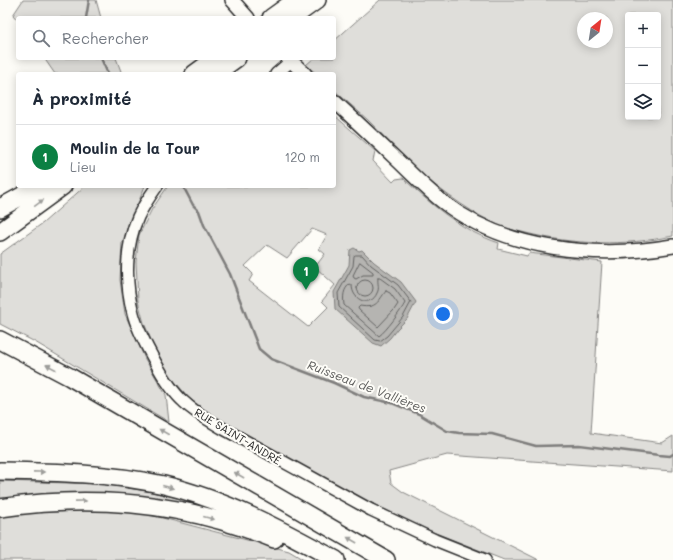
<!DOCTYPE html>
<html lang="fr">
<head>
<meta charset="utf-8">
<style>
  :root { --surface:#fff; --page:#f2f2f3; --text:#1f2937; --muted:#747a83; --line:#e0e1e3; --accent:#0b8043 }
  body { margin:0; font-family:Mali,sans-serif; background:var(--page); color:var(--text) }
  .controls { position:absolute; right:12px; top:12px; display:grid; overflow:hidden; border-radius:4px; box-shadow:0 2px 10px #0003 }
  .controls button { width:36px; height:36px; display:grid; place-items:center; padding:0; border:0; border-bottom:1px solid var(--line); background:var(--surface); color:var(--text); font:20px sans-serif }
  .compass { position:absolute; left:577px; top:12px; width:36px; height:36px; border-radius:50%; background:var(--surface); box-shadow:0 2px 10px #0003; rotate:30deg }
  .you { position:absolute; left:443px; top:314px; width:14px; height:14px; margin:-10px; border:3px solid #fff; border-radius:50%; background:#1a73e8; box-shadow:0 0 0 6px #1a73e833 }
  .badge { display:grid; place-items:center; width:26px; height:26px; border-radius:50%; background:var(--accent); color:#fff; font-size:13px; font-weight:700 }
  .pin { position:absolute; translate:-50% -33px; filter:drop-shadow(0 1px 2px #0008) }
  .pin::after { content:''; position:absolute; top:21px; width:14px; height:12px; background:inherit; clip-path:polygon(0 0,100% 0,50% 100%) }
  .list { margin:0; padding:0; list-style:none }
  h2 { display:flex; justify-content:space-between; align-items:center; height:52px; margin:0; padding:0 16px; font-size:17px }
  h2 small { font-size:13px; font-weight:400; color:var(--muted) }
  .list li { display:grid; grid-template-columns:26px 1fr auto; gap:12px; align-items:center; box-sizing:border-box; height:64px; padding:0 16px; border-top:1px solid var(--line) }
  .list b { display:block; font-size:15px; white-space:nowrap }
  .list p { margin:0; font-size:13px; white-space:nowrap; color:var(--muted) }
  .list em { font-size:13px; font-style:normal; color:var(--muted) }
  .icon { flex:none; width:22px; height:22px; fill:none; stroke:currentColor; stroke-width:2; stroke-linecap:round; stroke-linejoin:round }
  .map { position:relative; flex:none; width:673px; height:560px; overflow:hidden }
  .search { position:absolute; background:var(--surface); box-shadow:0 2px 10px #0003; left:16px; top:16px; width:320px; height:44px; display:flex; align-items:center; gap:10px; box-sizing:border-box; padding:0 14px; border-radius:4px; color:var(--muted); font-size:15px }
  .panel { position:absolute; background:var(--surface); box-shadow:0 2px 10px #0003; left:16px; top:72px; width:320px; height:116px; border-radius:4px }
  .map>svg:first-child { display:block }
</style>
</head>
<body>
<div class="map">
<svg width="673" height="560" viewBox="0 0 673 560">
  <rect width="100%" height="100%" fill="#fdfcf7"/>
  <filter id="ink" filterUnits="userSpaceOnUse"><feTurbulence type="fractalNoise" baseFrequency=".025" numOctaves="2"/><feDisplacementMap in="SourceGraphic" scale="8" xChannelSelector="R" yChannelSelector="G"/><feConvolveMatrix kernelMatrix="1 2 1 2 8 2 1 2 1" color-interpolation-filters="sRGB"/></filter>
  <g filter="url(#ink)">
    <path fill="#dfdeda" stroke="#858482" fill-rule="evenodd" d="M 23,0 L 96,0 L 101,18 L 18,18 L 18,21 L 13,15 Z
      M 380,0 L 673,0 L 673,236 C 625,246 573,245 526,233 C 519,231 512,230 505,228 C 477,217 442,192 419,172 C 401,156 385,137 368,120 C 357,110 345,100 334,90 L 334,74 L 317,74 L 306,65 L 314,58 L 334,58 L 334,41 ZM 628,15 L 658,15 L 658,117 L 628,117 ZM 583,18 L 607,18 L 607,42 L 583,42 Z
      M 44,58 L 116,58 L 122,74 L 55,74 Z
      M 334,115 L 375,151 L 373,161 L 393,182 L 396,179 L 403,178 C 424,198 447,218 473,232 C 481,236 490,240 499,243 L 498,249 L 527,256 L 529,253 L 602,262 L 591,433 L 662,443 L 673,436 L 673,471 L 447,455 L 389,471 L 391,483 L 403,492 L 539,560 L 504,560 L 423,528 L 367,501 L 215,417 L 190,399 L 169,375 L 152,342 L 144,323 L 138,301 L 136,262 L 139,235 L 152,209 L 168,186 L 334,186 ZM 312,229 L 327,235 L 319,249 L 325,254 L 315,267 L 335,285 L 322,301 L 328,307 L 308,327 L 249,281 L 253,274 L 245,266 L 267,245 L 287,258 Z
      M 85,186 L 145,186 L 122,243 L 120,280 L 125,314 L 145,359 L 166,395 L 169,422 L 35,342 L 0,324 L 0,254 L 43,223 Z
      M 0,481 L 104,484 L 152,492 L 194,502 L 224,516 L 0,499 Z
      M 128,509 L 289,551 L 304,560 L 0,560 L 0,514 Z"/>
    <path fill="#b5b4b1" stroke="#7e7d7b" d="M 354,248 L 359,251 L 362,250 L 374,262 L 401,282 L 416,302 L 407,319 L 397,329 L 390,338 L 381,346 L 373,343 L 335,309 L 334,292 L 349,265 L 350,250 Z"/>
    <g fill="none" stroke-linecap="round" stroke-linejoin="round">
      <path stroke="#626261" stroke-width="1" d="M 356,255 L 362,255 L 371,265 L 398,285 L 411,302 L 403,317 L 387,336 L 380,341 L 375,340 L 339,307 L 338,293 L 353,266 L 354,256 Z
        M 360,262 L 373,272 L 373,275 L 363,275 L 356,279 L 354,278 L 353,276 Z
        M 378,278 L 380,278 L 395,289 L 405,303 C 401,311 386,331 379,336 L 344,305 C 343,297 343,289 350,284 L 352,285 C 352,301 371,308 377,293 C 380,288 377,283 378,278 Z
        M357 288a8 8 0 1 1 16 0a8 8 0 1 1-16 0Z
        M 386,291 L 390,293 L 398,304 L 394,310 L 378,327 L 359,310 L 358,308 L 360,306 C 377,309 378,301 386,291 Z"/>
      <path stroke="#7e7d7b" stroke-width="2.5" d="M 86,18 L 89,0
        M 101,58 L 108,74
        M 183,186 L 193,205 L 199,211 L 204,225 L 230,274 L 259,349 L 271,359 L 334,383 L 364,397 L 392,403 L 419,414 L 447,431 L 459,433 L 492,434 L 536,446 L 579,445 L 659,455 L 670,456 L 673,454"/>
      <g stroke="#2b2b2b" stroke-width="14">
        <path id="tertiary" d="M 276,74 L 291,61
          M 157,186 C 150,196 143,206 138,217 C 125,246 125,283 133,313 C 137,329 145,343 153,358 C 161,373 171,391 184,402 C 195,413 209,420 222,428 L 371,510 L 435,540 L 485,560"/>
      </g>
      <g stroke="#2b2b2b" stroke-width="16">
        <path id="secondary" d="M 232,0 L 248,18
          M 288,58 L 305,74
          M 334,101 C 354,119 374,138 394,157 C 410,172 426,189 443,202 C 506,251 597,259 673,246"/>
      </g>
      <g stroke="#2b2b2b" stroke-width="20">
        <path id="motorway" d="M 271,18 L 296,0
          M 292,18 L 317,0
          M 194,74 L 216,58
          M 215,74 L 237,58
          M 0,208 L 40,186
          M 0,232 L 63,186
          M 0,340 L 70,377 L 386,560
          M 0,471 C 55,472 110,473 164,485 C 224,499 282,530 336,560
          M 0,508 C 94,494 187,503 274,539"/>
      </g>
      <use href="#tertiary" stroke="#fdfcf7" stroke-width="11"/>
      <use href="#secondary" stroke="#fdfcf7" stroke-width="13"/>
      <use href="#motorway" stroke="#fdfcf7" stroke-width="17"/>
    </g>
    <defs><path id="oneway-solid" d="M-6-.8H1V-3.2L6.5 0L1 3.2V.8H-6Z"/></defs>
    <g fill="#9e9e9b">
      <use href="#oneway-solid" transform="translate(39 203) rotate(-36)"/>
      <use href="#oneway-solid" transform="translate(51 367) rotate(-152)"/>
      <use href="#oneway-solid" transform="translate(164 432) rotate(-150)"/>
      <use href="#oneway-solid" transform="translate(39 472) rotate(1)"/>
      <use href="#oneway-solid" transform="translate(239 475) rotate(-150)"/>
      <use href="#oneway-solid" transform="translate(168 487) rotate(15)"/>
      <use href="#oneway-solid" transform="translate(81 501) rotate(-1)"/>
      <use href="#oneway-solid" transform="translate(209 518) rotate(14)"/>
      <use href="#oneway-solid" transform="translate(352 540) rotate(-150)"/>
    </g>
  </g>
  <g text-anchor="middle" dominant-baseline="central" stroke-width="4" stroke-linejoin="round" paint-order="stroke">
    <g font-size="11" fill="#2b2b2b" stroke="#fdfcf7">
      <text transform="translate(238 436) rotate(31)">RUE SAINT-ANDRÉ</text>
    </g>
    <g font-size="12" font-style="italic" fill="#5b5b5a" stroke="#fdfcf7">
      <text transform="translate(367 386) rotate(21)">Ruisseau de Vallières</text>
    </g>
  </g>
</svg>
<div class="controls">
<button>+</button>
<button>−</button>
<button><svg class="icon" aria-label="layers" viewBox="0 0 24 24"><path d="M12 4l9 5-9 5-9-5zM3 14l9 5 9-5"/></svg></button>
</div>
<svg class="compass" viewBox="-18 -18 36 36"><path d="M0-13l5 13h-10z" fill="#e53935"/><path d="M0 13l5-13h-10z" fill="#747a83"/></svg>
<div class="you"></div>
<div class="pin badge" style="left:306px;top:290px">1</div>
<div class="search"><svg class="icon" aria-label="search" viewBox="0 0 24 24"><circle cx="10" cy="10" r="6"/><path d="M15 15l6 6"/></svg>Rechercher</div>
<section class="panel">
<h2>À proximité<small></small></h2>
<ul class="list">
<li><span class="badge">1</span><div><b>Moulin de la Tour</b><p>Lieu</p></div><em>120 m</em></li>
</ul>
</section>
</div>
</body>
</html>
